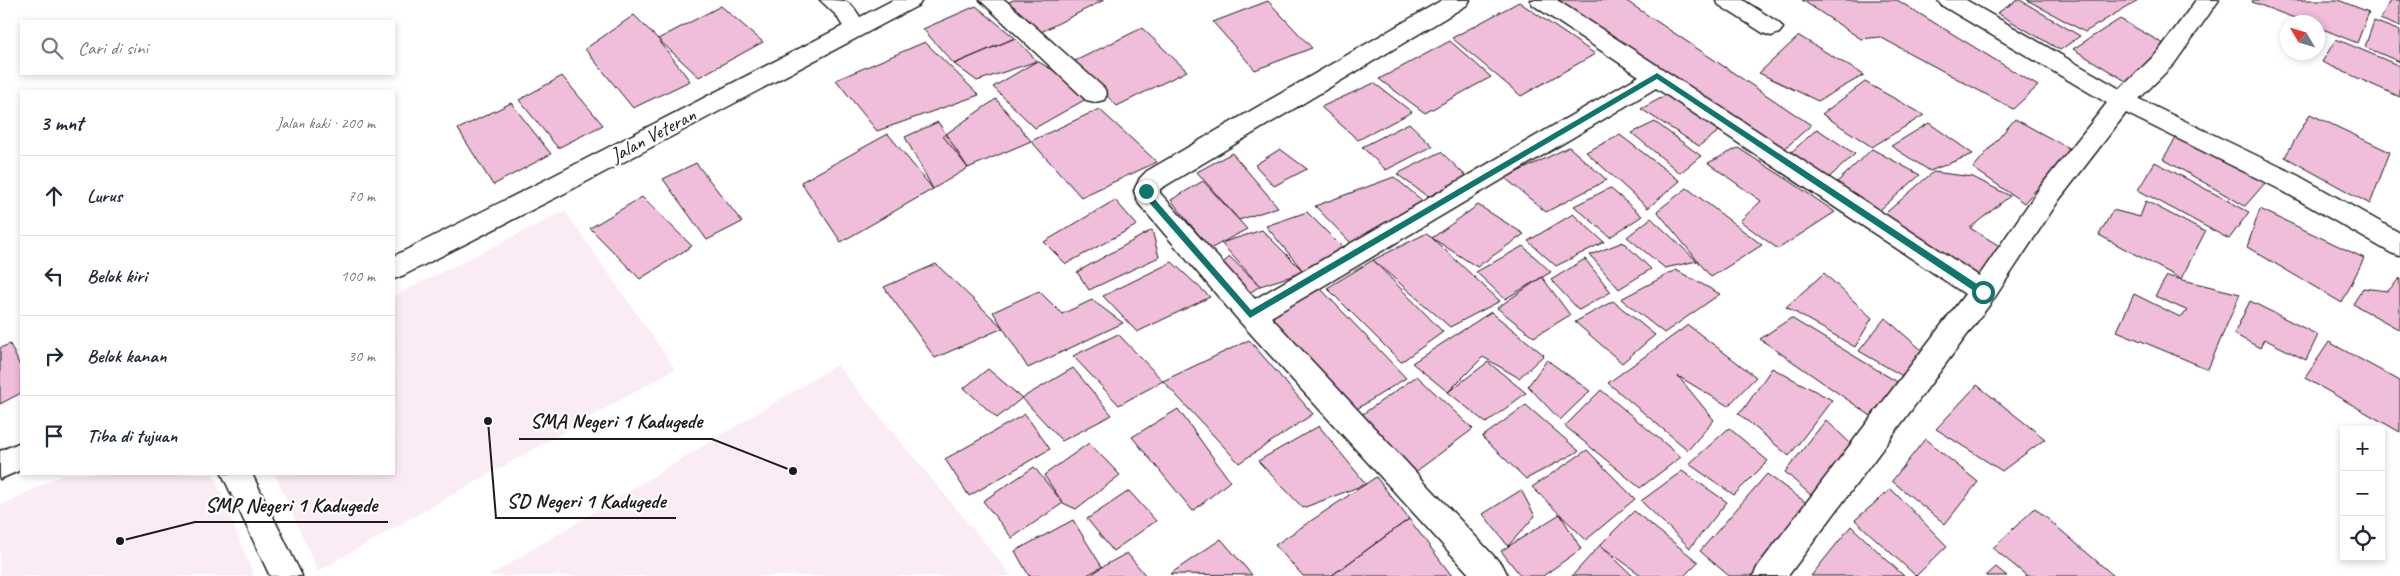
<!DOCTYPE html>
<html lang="id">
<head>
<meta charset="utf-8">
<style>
  :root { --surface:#fff; --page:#f2f2f3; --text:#1f2937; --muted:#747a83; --line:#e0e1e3 }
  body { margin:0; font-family:Caveat,sans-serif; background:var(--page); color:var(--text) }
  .controls { position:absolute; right:15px; bottom:15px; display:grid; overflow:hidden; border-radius:0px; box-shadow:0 2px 8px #0003 }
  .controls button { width:45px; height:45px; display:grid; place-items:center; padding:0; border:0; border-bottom:1px solid var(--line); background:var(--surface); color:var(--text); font:25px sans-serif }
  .compass { position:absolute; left:2280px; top:15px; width:45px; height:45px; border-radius:50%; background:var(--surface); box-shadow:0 2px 8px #0003; rotate:308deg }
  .stop { position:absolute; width:15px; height:15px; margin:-11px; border:4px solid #0f766e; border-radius:50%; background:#fff }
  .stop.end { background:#0f766e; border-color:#fff; box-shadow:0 1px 5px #0008 }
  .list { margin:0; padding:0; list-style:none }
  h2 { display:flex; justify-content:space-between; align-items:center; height:65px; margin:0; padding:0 20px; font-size:21px }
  h2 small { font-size:16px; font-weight:400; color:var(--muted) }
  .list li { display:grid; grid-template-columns:32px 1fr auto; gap:15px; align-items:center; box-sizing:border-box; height:80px; padding:0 20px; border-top:1px solid var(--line) }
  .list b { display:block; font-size:19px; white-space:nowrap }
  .list em { font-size:16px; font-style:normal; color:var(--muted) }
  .icon { flex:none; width:28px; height:28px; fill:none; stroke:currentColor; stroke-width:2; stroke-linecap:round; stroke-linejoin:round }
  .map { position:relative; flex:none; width:2400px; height:576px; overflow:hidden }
  .search { position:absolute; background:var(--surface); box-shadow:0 2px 8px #0003; left:20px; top:20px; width:375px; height:55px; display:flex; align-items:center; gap:12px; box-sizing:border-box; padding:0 18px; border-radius:0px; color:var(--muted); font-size:19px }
  .panel { position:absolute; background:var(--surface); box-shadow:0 2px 8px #0003; left:20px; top:90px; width:375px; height:385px; border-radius:0px }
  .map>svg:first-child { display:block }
</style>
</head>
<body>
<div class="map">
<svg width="2400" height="576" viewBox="0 0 2400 576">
  <rect width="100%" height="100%" fill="#fff"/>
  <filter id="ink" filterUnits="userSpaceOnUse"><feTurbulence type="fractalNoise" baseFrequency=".02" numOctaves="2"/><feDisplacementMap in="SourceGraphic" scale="10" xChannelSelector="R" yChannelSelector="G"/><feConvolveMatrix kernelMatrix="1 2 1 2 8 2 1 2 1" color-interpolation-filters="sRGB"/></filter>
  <g filter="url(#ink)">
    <path fill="#faebf4" d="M 565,211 L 675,369 L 318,571 L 275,474 L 394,474 L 394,296 Z
      M 837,365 L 1012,576 L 489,576 Z
      M 64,474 L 213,474 L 254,576 L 0,576 L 0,506 Z"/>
    <path fill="#f0bddb" stroke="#1c1c1c" d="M 1013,0 L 1104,0 L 1039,33 L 1007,3 Z
      M 1558,0 L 1625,0 L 1811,125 L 1781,152 Z
      M 1802,0 L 1897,0 L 2038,86 L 2013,109 L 1880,37 L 1861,39 Z
      M 2018,0 L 2020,0 L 2080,36 L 2060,50 L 1997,13 Z
      M 2027,0 L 2138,0 L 2085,32 Z
      M 2253,0 L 2338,0 L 2369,12 L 2357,43 L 2318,27 L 2318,22 L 2305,22 L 2252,2 Z
      M 2391,0 L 2400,0 L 2400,27 L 2380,19 Z
      M 1268,1 L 1312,48 L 1255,70 L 1213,22 Z
      M 1519,2 L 1595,54 L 1521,96 L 1452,38 Z
      M 721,6 L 763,42 L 699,77 L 658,39 Z
      M 976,6 L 1015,38 L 954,64 L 923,29 Z
      M 634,15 L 658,39 L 690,81 L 633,108 L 585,49 Z
      M 2120,19 L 2171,48 L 2129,83 L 2073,49 Z
      M 2374,21 L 2400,31 L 2400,62 L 2365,47 Z
      M 1142,28 L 1187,71 L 1117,106 L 1073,62 Z
      M 1799,36 L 1864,75 L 1818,101 L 1759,73 Z
      M 1015,38 L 1037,61 L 977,81 L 954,64 Z
      M 2336,39 L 2400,66 L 2400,97 L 2322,62 Z
      M 1450,41 L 1491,77 L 1425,113 L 1379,79 Z
      M 925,42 L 979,95 L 877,131 L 836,80 Z
      M 1037,61 L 1095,94 L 1035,128 L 993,87 Z
      M 562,76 L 603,125 L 558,148 L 519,100 Z
      M 1865,82 L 1924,115 L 1872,147 L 1822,114 Z
      M 1374,83 L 1412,112 L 1358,140 L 1321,107 Z
      M 1670,93 L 1719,131 L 1699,146 L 1641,109 Z
      M 996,99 L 1031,141 L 968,168 L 943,136 Z
      M 511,103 L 551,154 L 493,185 L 458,129 Z
      M 1099,109 L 1157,162 L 1081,197 L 1031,141 Z
      M 2310,114 L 2390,152 L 2370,204 L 2285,157 Z
      M 2015,119 L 2072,150 L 2024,203 L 1973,168 Z
      M 938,122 L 968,168 L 933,189 L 905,137 Z
      M 1655,122 L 1701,156 L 1680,173 L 1632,133 Z
      M 1409,123 L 1433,146 L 1386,170 L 1362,147 Z
      M 1929,123 L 1973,154 L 1930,171 L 1891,146 Z
      M 1817,129 L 1855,154 L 1824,182 L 1787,156 Z
      M 888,134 L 933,189 L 841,242 L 801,182 Z
      M 1620,135 L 1680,181 L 1648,208 L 1586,152 Z
      M 2176,138 L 2266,182 L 2245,206 L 2163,159 Z
      M 1569,147 L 1607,180 L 1546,212 L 1505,178 Z
      M 1738,148 L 1790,181 L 1835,212 L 1778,249 L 1740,221 L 1761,201 L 1708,163 Z
      M 1280,149 L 1307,169 L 1274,186 L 1255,165 Z
      M 1872,149 L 1920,175 L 1873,216 L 1835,184 Z
      M 1441,152 L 1467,177 L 1428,197 L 1397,174 Z
      M 1232,153 L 1278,207 L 1239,220 L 1197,172 Z
      M 2155,162 L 2249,212 L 2229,239 L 2138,190 Z
      M 696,163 L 742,222 L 707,240 L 663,179 Z
      M 1933,172 L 1973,177 L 2010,196 L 1970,228 L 2003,248 L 1978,283 L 1880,218 Z
      M 1394,177 L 1423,201 L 1352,244 L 1315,206 Z
      M 1203,181 L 1247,229 L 1210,249 L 1171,200 Z
      M 1610,188 L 1642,216 L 1610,237 L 1574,206 Z
      M 1687,188 L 1762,245 L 1711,277 L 1657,211 Z
      M 642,197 L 692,246 L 640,279 L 590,228 Z
      M 1115,200 L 1137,225 L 1066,264 L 1044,242 Z
      M 2146,201 L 2205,232 L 2181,279 L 2099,235 L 2113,210 L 2140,217 Z
      M 1478,205 L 1524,234 L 1477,267 L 1432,238 Z
      M 2260,209 L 2364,258 L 2342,303 L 2247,247 Z
      M 1307,212 L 1347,252 L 1304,272 L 1266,226 Z
      M 1573,214 L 1604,242 L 1556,266 L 1528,241 Z
      M 1651,218 L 1697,261 L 1665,268 L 1627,237 Z
      M 1152,230 L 1159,257 L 1089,290 L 1077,272 Z
      M 1262,230 L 1304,272 L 1260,286 L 1221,243 Z
      M 1427,233 L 1432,238 L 1500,301 L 1450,327 L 1373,260 Z
      M 1623,242 L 1651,269 L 1619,289 L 1590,255 Z
      M 1523,246 L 1551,272 L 1505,299 L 1476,272 Z
      M 1230,257 L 1260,286 L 1248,294 L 1220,265 Z
      M 1585,259 L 1611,292 L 1579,310 L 1551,280 Z
      M 1373,260 L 1443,332 L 1401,362 L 1327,288 Z
      M 1172,262 L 1210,297 L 1137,332 L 1103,296 Z
      M 936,264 L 1003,328 L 935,358 L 884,287 Z
      M 1676,270 L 1720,294 L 1664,333 L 1621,299 Z
      M 1824,273 L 1872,318 L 1855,347 L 1786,307 Z
      M 2167,276 L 2240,294 L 2208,369 L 2117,331 L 2134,294 L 2180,317 L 2188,311 L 2155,296 Z
      M 1542,277 L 1570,315 L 1534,337 L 1497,308 Z
      M 2400,278 L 2400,330 L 2353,304 L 2363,288 L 2388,291 Z
      M 1320,288 L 1406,378 L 1352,412 L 1264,321 Z
      M 1039,291 L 1062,314 L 1092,300 L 1123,323 L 1028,368 L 993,312 Z
      M 1613,301 L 1655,335 L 1622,363 L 1575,322 Z
      M 2250,301 L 2318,335 L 2306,360 L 2264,339 L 2260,348 L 2234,334 Z
      M 1491,312 L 1544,355 L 1519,378 L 1483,357 L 1448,392 L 1412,363 Z
      M 1791,318 L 1899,383 L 1871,416 L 1760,339 Z
      M 1885,318 L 1924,352 L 1906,378 L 1859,351 Z
      M 1688,325 L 1756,377 L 1728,406 L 1678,376 L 1714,420 L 1688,450 L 1608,383 Z
      M 1118,334 L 1163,381 L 1119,405 L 1073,356 Z
      M 1249,340 L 1313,414 L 1239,463 L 1163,381 Z
      M 2329,342 L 2400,381 L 2400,432 L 2305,378 Z
      M 10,344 L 21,368 L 21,393 L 0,404 L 0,348 Z
      M 1547,360 L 1590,391 L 1560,420 L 1528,386 Z
      M 1488,362 L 1526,393 L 1486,423 L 1448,392 Z
      M 1073,368 L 1112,415 L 1062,441 L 1022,398 Z
      M 1772,368 L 1832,400 L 1789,456 L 1738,413 L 1743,410 Z
      M 988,369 L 1022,398 L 997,418 L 964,388 Z
      M 1417,376 L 1473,429 L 1410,476 L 1354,420 Z
      M 1977,385 L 2045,439 L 2002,471 L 1936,429 Z
      M 1601,390 L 1681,457 L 1640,488 L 1565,426 Z
      M 1526,405 L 1579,451 L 1526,479 L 1482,437 Z
      M 1178,409 L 1230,481 L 1193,511 L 1132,437 Z
      M 1025,414 L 1050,449 L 969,496 L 945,459 Z
      M 1826,420 L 1852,445 L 1813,497 L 1785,472 Z
      M 1319,426 L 1366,484 L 1303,508 L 1258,461 Z
      M 1729,428 L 1768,461 L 1734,495 L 1689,464 Z
      M 1925,439 L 1978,482 L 1945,524 L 1892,481 Z
      M 1089,443 L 1120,475 L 1076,509 L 1063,503 L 1044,475 Z
      M 1587,450 L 1635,499 L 1586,540 L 1532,487 Z
      M 1034,467 L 1063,503 L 1012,538 L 983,501 Z
      M 1682,471 L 1727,502 L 1690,548 L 1641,501 Z
      M 1767,474 L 1808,504 L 1752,576 L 1729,576 L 1700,551 Z
      M 1376,477 L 1409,519 L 1331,576 L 1303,576 L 1275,545 Z
      M 1891,489 L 1947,546 L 1916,576 L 1855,520 Z
      M 1521,490 L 1535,516 L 1508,546 L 1483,514 Z
      M 1129,491 L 1156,521 L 1113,551 L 1087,519 Z
      M 2035,508 L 2114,576 L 2027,576 L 1993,548 Z
      M 1634,511 L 1698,562 L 1684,576 L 1642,576 L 1600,545 Z
      M 1560,514 L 1581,549 L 1543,576 L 1521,576 L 1501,551 Z
      M 1409,519 L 1452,576 L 1331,576 Z
      M 1073,520 L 1102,567 L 1085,576 L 1029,576 L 1015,551 Z
      M 1851,526 L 1904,576 L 1811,576 Z
      M 1221,539 L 1252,575 L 1170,574 Z
      M 1600,545 L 1633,576 L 1572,576 Z
      M 1127,553 L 1146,576 L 1090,576 L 1102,567 Z
      M 1996,567 L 2007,576 L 1986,576 Z"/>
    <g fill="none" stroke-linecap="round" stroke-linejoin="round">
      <g stroke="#1c1c1c" stroke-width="3">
        <path id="minor" d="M 820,0 C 853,0 849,0 867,28 L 863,33 L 855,36 L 847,33 L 836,15 Z
          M 980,0 L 1005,0 L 1104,88 L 1107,94 L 1104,100 L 1095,102 L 1086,100 Z
          M 1442,0 L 1470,0 L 1467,5 L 1160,189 L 1160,193 L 1255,299 L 1639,76 L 1533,5 L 1530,0 L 1557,0 L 1979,276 L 2041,186 L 2107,103 L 1941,5 L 1938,0 L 1966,0 L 2120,89 L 2158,52 L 2196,0 L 2219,0 L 2174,64 L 2139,99 L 2297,175 L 2400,233 L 2400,256 L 2391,253 L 2279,189 L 2126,113 L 2059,200 L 1993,300 L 1788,576 L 1753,576 L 1758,566 L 1965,294 L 1656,88 L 1271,317 L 1503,566 L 1508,576 L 1471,576 L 1241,323 L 1139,204 L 1134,191 L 1140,178 L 1147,171 Z
          M 1716,0 L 1743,0 L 1779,23 L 1783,28 L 1779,33 L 1771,36 L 1763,33 L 1719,5 Z
          M 222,474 L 252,474 L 302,576 L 270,576 Z"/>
      </g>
      <g stroke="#1c1c1c" stroke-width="3">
        <path id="highway" d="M 893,0 L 922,0 L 919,5 L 567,192 L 404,275 L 394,279 L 394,256 L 549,178 Z
          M 21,442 L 21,470 L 0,479 L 0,451 Z"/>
      </g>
      <use href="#minor" fill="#fff" fill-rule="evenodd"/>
      <use href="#highway" fill="#fff" fill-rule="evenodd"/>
    </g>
  </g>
  <path fill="#0f766e" d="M 1657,73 L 1986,290 L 1986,295 L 1980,295 L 1657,79 L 1250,318 L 1146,199 L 1142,191 L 1149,189 L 1152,196 L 1251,310 Z"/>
  <g text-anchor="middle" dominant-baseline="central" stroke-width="4.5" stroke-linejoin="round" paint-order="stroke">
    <g font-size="20" fill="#1c1c1c" stroke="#fff">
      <text transform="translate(653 135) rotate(-28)">Jalan Veteran</text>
    </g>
  </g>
  <path fill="none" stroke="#1c1c1c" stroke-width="2" d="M793 471L712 439H519M488 421L496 518H676M120 541L195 522H388"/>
  <g fill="#1c1c1c" stroke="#fff" stroke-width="2">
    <circle cx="793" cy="471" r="5"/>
    <circle cx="488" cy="421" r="5"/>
    <circle cx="120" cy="541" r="5"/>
  </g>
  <g font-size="21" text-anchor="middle" font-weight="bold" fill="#1c1c1c" stroke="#fff" stroke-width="4.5" stroke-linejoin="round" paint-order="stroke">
    <text x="616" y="428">SMA Negeri 1 Kadugede</text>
    <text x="586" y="508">SD Negeri 1 Kadugede</text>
    <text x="291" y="512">SMP Negeri 1 Kadugede</text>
  </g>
</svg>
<div class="controls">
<button>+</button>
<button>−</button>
<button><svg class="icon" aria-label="locate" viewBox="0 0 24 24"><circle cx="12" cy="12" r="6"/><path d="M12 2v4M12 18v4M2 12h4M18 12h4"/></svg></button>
</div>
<svg class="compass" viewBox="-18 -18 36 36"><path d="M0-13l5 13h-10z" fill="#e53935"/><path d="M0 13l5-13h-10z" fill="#747a83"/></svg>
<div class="stop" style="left:1983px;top:292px"></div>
<div class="stop end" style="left:1146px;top:191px"></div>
<div class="search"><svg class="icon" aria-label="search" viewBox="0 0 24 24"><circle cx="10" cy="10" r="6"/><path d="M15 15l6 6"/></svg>Cari di sini</div>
<section class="panel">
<h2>3 mnt<small>Jalan kaki · 200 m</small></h2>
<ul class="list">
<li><svg class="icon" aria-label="ahead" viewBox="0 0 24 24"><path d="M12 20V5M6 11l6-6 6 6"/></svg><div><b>Lurus</b></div><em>70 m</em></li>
<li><svg class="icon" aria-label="left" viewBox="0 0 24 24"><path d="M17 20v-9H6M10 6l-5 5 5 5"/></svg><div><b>Belok kiri</b></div><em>100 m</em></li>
<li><svg class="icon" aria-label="right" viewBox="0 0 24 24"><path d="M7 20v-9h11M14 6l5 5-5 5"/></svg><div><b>Belok kanan</b></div><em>30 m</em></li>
<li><svg class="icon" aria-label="arrive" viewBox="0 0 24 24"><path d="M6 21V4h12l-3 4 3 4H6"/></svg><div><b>Tiba di tujuan</b></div></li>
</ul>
</section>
</div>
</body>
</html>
